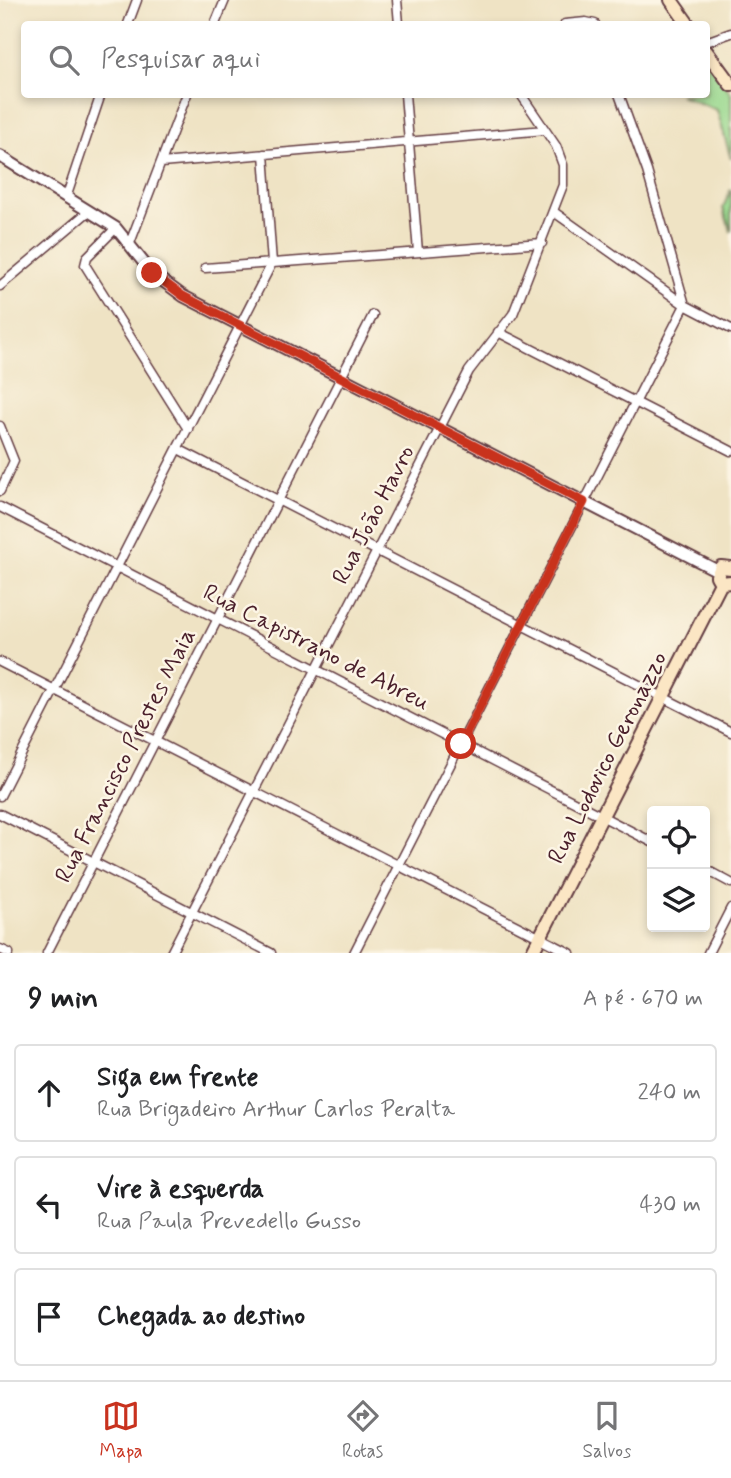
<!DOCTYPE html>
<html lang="pt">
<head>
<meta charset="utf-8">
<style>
  :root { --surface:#fff; --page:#f6f6f6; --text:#202124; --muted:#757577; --line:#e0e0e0; --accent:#c8321e }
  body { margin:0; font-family:Mynerve,sans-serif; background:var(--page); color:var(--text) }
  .controls { position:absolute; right:21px; bottom:21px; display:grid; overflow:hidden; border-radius:7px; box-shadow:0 4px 10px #0003 }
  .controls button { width:63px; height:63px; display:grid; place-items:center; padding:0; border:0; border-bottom:2px solid var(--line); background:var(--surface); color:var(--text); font:35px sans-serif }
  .stop { position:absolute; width:21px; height:21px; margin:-16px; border:5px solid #c8321e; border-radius:50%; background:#fff }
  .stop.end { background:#c8321e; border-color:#fff; box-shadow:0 2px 7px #0008 }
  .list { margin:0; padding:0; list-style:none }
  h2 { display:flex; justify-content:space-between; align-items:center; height:91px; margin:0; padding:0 28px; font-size:30px }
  h2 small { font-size:23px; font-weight:400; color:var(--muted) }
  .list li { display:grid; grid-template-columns:46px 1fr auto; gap:21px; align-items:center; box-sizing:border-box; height:98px; margin:0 14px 14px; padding:0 14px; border:2px solid var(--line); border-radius:7px }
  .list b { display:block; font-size:26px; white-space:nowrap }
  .list p { margin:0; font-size:23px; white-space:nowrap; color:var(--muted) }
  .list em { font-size:23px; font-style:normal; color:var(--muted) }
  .icon { flex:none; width:38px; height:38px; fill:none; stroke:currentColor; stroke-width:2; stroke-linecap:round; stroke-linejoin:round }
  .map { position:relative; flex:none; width:731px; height:953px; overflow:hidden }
  .search { position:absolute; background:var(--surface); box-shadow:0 4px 10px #0003; left:21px; right:21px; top:21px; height:77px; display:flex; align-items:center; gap:18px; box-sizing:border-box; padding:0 24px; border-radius:7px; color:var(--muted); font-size:26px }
  .sheet { height:427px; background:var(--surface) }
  nav { display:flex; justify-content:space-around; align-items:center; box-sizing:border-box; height:98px; border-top:2px solid var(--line); background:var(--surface); font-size:19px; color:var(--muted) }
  nav a { display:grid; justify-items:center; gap:4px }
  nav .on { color:var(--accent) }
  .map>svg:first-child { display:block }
</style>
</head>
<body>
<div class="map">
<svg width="731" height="953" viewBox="0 0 731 953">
  <rect width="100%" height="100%" fill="#fcf5e5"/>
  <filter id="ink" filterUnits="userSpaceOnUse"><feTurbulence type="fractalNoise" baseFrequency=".0143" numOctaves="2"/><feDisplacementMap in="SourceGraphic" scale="14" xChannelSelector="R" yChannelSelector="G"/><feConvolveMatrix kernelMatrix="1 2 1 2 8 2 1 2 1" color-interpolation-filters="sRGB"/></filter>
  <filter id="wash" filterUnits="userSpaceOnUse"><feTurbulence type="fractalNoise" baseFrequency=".00686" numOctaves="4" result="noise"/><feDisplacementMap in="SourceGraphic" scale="28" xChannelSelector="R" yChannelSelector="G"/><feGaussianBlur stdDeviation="1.57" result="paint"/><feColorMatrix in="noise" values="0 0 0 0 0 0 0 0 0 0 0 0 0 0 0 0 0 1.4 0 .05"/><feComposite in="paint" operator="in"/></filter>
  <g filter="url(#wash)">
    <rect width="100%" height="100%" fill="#efe3c4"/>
    <path fill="#99d88e" stroke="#727c5c" stroke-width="2" d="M 707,59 L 731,94 L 731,159 L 717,110 L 680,95 L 706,94 Z
      M 731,189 L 731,232 L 723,208 Z"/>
  </g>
  <g filter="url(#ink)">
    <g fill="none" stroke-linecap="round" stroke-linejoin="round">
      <g stroke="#633c42" stroke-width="11">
        <path id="minor" d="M 397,0 L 399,24
          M 128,24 L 137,0
          M 215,24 L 225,0
          M 565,24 L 586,22 L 595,24
          M 706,42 L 731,33
          M 405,94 L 418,252
          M 161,163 L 545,130
          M 66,198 L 101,94
          M 554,212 L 685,305 L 731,329
          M 116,228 L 87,257 L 85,265 L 188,429
          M 130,243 L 187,94
          M 205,268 L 542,243
          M 0,286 L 89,211
          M 498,332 L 731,451
          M 0,426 L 14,461 L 0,491
          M 178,449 L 731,732
          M 0,507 L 652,842
          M 0,662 L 570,953
          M 0,796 L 272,263 L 264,154
          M 0,814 L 271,953
          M 705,869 L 731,883
          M 0,949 L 9,953
          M 47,953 L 373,315
          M 171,953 L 469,371 L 513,314 L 563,185 L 563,165 L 556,146 L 522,96
          M 354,953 L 685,305 L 647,171 L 619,94
          M 708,953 L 731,908"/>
      </g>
      <g stroke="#633c42" stroke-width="14">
        <path id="tertiary" d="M 0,156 L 116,228 L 152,273 L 183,296 L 718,571"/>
      </g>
      <g stroke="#633c42" stroke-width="16">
        <path id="secondary" d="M 671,0 L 688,24
          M 706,51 L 731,85
          M 731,568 L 721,567 L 717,576 L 721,583 L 731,582
          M 532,953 L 721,583"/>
      </g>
      <use href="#minor" stroke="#fff" stroke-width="8"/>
      <use href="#tertiary" stroke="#fff" stroke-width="10"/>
      <use href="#secondary" stroke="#fbe6c4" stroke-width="12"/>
    </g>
  </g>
  <g fill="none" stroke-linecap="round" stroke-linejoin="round" filter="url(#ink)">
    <path stroke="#c8321e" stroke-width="9" d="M 152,273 L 183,296 L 584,502 L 461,744"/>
  </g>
  <g text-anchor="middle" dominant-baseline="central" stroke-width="5" stroke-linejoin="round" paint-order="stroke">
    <g font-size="24" fill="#4a1f2b" stroke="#fcf5e5">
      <text transform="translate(374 515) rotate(-63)">Rua João Havro</text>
      <text transform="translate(316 648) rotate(27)">Rua Capistrano de Abreu</text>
      <text transform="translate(126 756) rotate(-63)">Rua Francisco Prestes Maia</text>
      <text transform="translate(608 758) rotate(-63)">Rua Lodovico Geronazzo</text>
    </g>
  </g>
</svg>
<div class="controls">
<button><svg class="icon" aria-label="locate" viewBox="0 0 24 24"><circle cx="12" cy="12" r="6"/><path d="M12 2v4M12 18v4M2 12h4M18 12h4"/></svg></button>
<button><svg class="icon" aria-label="layers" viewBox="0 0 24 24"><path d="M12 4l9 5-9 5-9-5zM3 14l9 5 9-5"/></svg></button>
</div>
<div class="stop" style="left:461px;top:744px"></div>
<div class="stop end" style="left:152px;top:273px"></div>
<div class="search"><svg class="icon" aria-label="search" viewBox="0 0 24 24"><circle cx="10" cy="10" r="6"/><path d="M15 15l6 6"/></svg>Pesquisar aqui</div>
</div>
<section class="sheet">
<h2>9 min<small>A pé · 670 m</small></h2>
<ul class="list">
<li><svg class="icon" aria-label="ahead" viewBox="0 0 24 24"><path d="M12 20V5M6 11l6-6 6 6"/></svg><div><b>Siga em frente</b><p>Rua Brigadeiro Arthur Carlos Peralta</p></div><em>240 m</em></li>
<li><svg class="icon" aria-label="left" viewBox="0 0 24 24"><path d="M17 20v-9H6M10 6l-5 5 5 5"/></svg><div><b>Vire à esquerda</b><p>Rua Paula Prevedello Gusso</p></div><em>430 m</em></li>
<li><svg class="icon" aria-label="arrive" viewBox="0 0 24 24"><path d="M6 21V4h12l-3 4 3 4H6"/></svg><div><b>Chegada ao destino</b></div></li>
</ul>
</section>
<nav>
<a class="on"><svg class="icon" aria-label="map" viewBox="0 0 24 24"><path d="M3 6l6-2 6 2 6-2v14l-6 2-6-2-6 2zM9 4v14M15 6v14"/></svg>Mapa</a>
<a><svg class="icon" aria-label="directions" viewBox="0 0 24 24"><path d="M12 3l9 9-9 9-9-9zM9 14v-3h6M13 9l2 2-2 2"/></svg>Rotas</a>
<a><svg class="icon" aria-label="saved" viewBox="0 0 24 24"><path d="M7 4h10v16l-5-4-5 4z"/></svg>Salvos</a>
</nav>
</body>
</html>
